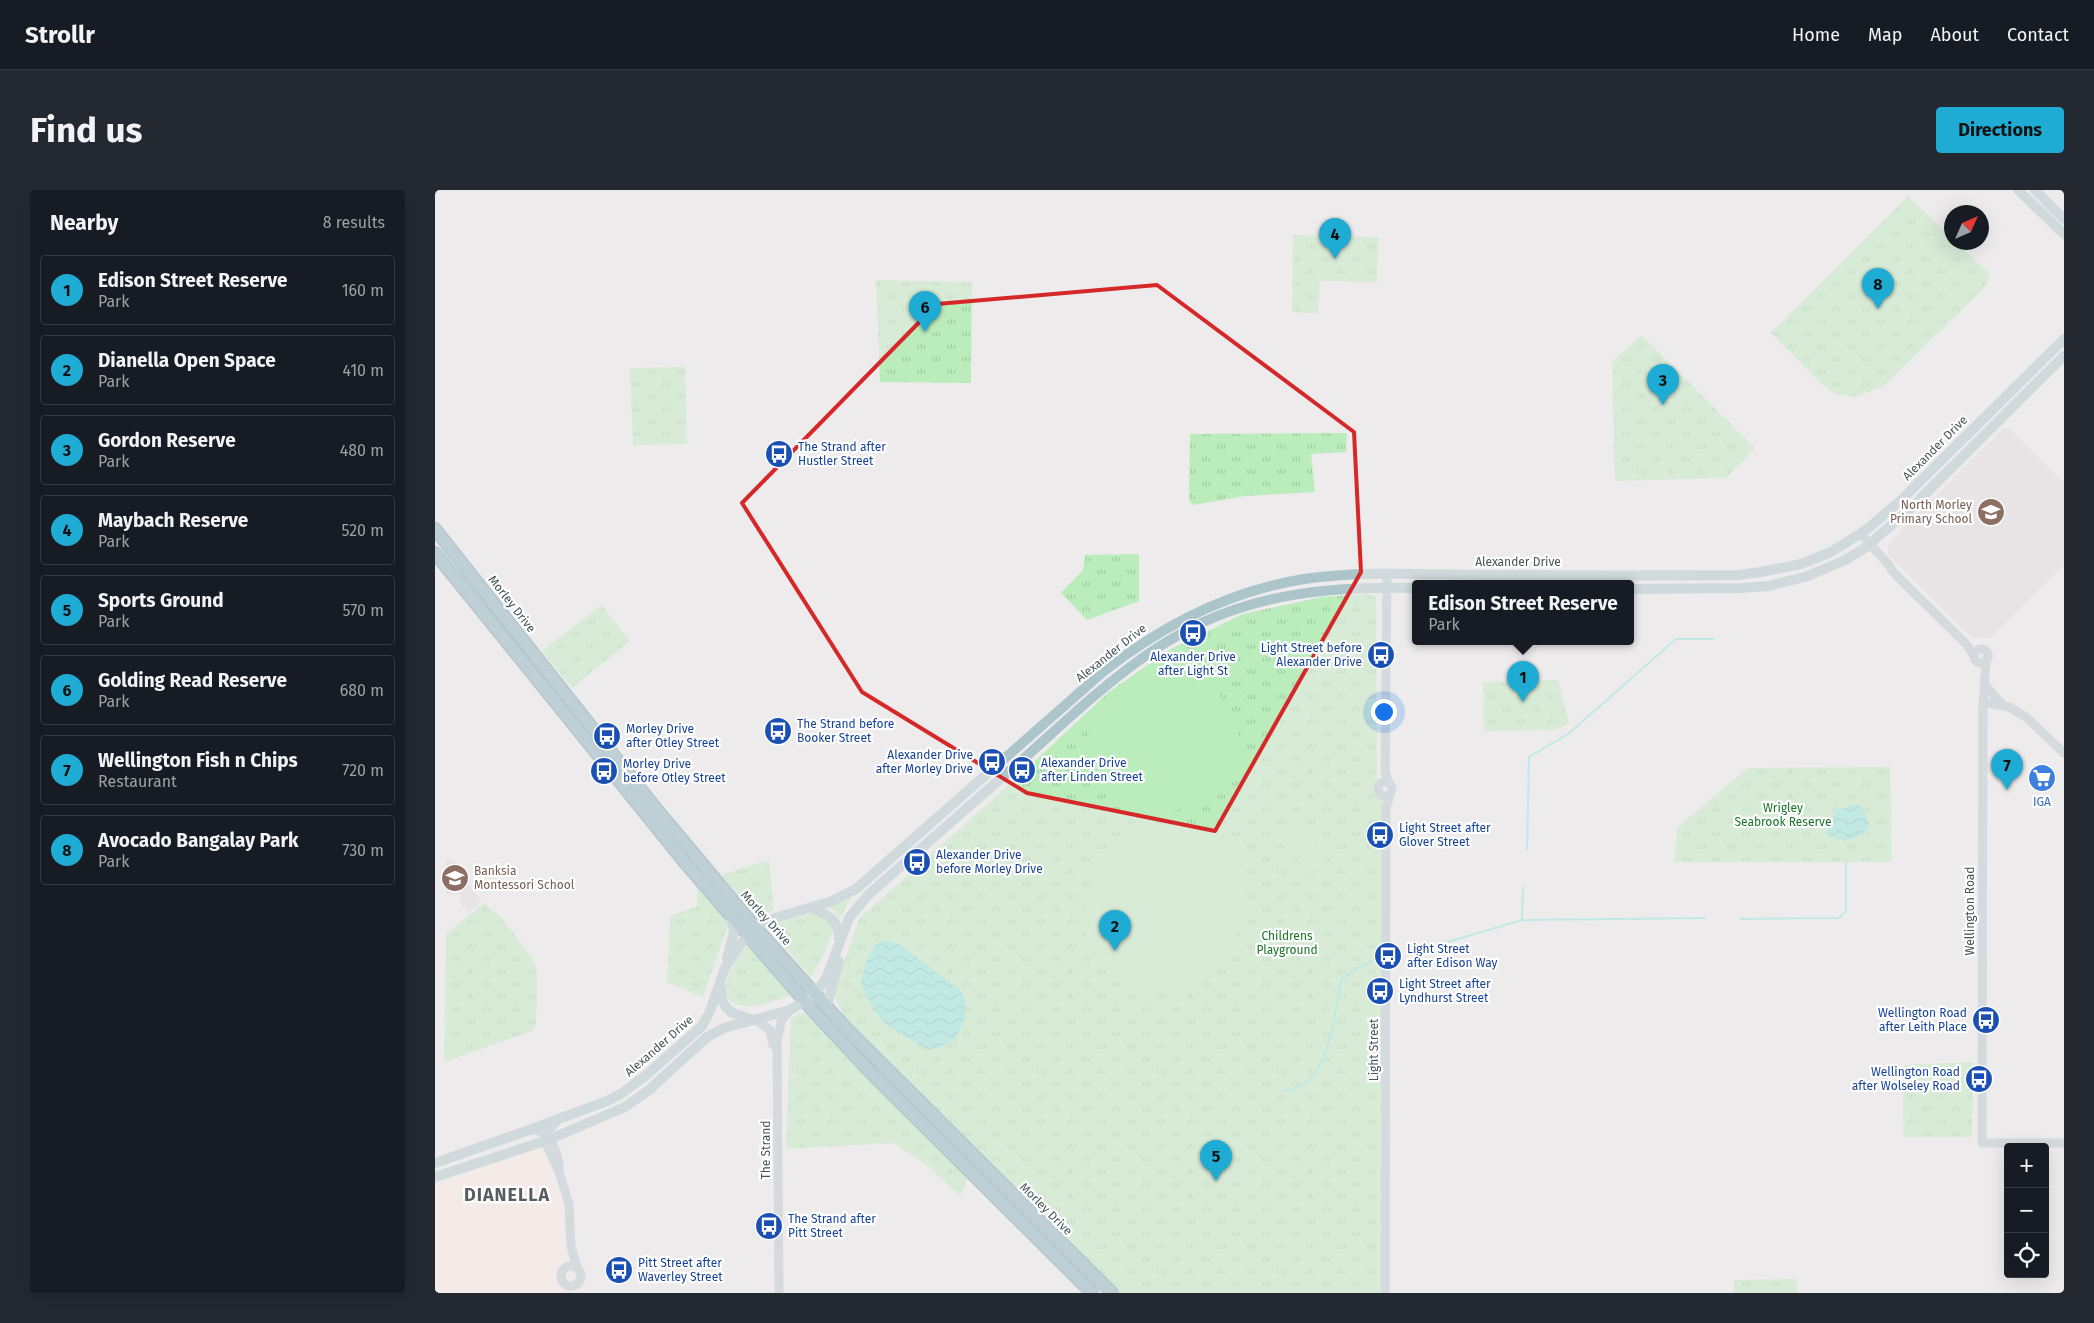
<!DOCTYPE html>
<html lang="en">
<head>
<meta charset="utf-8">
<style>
  :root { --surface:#171b24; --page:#242831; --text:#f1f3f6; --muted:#9ea1a6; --line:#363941; --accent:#1facd4 }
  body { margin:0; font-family:"Fira Sans",sans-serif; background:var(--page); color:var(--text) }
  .controls { position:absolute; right:15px; bottom:15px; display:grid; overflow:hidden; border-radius:5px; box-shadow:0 5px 20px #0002 }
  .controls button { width:45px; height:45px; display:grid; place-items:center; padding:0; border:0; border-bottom:1px solid var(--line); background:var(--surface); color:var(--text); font:25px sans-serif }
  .compass { position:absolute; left:1509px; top:15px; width:45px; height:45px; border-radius:50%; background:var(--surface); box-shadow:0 5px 20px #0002; rotate:45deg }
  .you { position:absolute; left:948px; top:521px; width:18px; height:18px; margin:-12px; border:4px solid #fff; border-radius:50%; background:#1a73e8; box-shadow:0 0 0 8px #1a73e833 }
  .badge { display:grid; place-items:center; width:32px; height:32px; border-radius:50%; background:var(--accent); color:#111; font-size:16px; font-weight:700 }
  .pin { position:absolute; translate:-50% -41px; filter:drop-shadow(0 1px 2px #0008) }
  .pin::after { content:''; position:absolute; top:26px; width:18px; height:15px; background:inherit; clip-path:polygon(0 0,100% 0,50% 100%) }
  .popup { position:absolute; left:977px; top:390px; width:222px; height:65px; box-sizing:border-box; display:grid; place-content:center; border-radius:5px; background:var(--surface); filter:drop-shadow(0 1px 4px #0005); font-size:16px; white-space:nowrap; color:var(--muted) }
  .popup b { font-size:19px; color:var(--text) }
  .popup::after { content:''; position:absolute; left:50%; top:100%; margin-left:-10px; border:10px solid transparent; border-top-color:var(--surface) }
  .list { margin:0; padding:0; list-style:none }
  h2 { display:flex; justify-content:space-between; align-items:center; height:65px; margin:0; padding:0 20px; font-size:21px }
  h2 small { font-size:16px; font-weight:400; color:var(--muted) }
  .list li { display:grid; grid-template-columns:32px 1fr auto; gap:15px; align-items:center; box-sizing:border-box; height:70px; margin:0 10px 10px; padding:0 10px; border:1px solid var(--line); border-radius:5px }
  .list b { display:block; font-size:19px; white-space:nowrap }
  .list p { margin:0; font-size:16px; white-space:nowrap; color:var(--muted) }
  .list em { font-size:16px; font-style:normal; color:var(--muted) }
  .icon { flex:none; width:28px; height:28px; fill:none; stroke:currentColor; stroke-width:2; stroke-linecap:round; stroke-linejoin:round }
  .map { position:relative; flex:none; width:1629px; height:1103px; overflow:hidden; border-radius:5px }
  header { display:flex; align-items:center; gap:30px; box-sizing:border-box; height:70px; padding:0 25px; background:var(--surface); border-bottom:1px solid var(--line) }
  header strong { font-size:24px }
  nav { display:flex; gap:28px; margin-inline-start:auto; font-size:18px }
  .intro { display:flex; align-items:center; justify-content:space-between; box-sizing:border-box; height:120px; padding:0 30px }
  h1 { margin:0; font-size:35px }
  .button { padding:12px 22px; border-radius:5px; background:var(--accent); color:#111; font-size:18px; font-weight:700 }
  main { display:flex; gap:30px; padding:0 30px }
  aside { flex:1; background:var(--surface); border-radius:5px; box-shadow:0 5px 20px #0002 }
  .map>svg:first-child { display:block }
</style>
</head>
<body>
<header>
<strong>Strollr</strong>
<nav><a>Home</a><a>Map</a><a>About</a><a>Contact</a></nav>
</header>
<div class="intro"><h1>Find us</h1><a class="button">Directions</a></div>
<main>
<aside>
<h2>Nearby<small>8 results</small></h2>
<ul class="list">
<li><span class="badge">1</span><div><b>Edison Street Reserve</b><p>Park</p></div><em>160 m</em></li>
<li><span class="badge">2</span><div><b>Dianella Open Space</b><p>Park</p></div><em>410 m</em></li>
<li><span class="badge">3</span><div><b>Gordon Reserve</b><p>Park</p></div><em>480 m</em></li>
<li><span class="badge">4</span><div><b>Maybach Reserve</b><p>Park</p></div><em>520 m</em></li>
<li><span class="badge">5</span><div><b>Sports Ground</b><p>Park</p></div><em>570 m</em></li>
<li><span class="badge">6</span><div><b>Golding Read Reserve</b><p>Park</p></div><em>680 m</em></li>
<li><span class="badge">7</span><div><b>Wellington Fish n Chips</b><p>Restaurant</p></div><em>720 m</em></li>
<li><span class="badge">8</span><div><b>Avocado Bangalay Park</b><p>Park</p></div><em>730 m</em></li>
</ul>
</aside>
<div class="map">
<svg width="1629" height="1103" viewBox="0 0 1629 1103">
  <defs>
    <pattern id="grass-tufts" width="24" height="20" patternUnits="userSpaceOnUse" patternTransform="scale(1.25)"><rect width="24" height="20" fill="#baecbc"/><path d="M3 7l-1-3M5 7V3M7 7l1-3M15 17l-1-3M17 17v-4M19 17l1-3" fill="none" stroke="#a1cca4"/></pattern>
    <pattern id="water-waves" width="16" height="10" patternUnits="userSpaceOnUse" patternTransform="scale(1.25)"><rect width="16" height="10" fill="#88e7da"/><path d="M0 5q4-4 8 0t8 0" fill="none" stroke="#71beb4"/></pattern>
  </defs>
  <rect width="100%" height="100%" fill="#eeebec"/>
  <path fill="#faece3" d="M 105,956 L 127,1012 L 128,1103 L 0,1103 L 0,995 Z"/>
  <path fill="#dfdcde" d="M 1568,239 L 1575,239 L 1627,291 L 1629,290 L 1629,375 L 1555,448 L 1537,448 L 1453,365 L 1453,353 Z
    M 11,670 L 16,670 L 20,672 L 46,712 L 33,723 L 25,713 L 26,704 L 11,704 Z"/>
  <path fill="url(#grass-tufts)" d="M 1473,6 L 1516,47 L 1516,52 L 1522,53 L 1555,84 L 1551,96 L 1449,196 L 1420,207 L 1401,204 L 1388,196 L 1336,143 Z
    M 858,45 L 943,47 L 942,92 L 885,91 L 883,124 L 857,122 Z
    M 441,90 L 537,92 L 536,193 L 445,192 Z
    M 1206,145 L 1320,258 L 1291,288 L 1180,291 L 1177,172 Z
    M 250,177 L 252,254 L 198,255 L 195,178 Z
    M 912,243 L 911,262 L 876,264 L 880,302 L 810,306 L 758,315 L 754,311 L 755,244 Z
    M 704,364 L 704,411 L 652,430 L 626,403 L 648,380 L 650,365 Z
    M 933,404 L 941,407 L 942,589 L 947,606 L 945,1103 L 683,1103 L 409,826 L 399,806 L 401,794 L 424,729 L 601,570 L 674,502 L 734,460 L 808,424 L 887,407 Z
    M 166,415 L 195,451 L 137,498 L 107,461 Z
    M 1123,490 L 1134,533 L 1120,540 L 1049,541 L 1048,492 Z
    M 1455,577 L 1457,672 L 1239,672 L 1242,638 L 1310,580 L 1315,578 Z
    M 334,670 L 339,721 L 328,723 L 315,718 L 286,685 Z
    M 266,697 L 289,724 L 293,736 L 268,807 L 232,792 L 235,726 L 262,716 L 262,700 Z
    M 418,705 L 404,729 L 399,721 L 391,715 Z
    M 49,713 L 55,720 L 63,724 L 97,767 L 102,779 L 101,835 L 97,841 L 9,872 L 11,744 Z
    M 380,722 L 385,723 L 398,737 L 398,741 L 388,767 L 376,787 L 332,737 L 341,733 Z
    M 313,754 L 356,804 C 343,812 296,827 291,803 C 288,790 305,763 313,754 Z
    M 371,822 L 533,987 L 525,1006 L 493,976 L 458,953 L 351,959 L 356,827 Z
    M 1538,872 L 1537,947 L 1468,947 L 1469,875 Z
    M 1362,1089 L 1362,1103 L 1299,1103 L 1299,1090 Z"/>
  <path fill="#baecbc" d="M 741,474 C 750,479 762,483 771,490 C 791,507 820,559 800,584 C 780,609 728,632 697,623 C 679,617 661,597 656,580 C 654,575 651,568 650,562 C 649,555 654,543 657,537 C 660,530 663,522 667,516 C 682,494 715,477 741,474 Z
    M 762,634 L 796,649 L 804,666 L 811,685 L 805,737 L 781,776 L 752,800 L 717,804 L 692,798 L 664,775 L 650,756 L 651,702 L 663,678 L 704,643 L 730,636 Z
    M 862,638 L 870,645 L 855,661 L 847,654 Z
    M 875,652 L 883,659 L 868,675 L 860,667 Z
    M 884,661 L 892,668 L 877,684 L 869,676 Z"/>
  <path fill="url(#water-waves)" d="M 1422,614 L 1429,621 L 1435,637 C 1421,650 1408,655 1391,644 L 1401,620 Z
    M 449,750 L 464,754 L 526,801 L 531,812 L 530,829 L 520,849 L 503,858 L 493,860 L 453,836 L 439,820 L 426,795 L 430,774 L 440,756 Z"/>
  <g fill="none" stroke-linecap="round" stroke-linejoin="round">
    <path stroke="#88e7da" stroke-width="2" d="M 1092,659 L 1094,567 L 1133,544 L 1241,449 L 1278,449
      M 1306,729 L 1404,728 L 1411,721 L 1411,672
      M 1087,730 L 1088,697
      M 972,764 L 1087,730 L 1270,728
      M 849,901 C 854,900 860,899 864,897 C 896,879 900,822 906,790 L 922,778 L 936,772"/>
    <g stroke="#709ba5" stroke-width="14">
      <path id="highway" d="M 0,339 L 219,616 L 320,737 L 409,836 L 677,1103
        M 0,363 L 252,675 L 379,822 L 439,886 L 657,1103"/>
    </g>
    <path stroke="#b4c6ca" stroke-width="9" d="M 1426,344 L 1454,375 L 1458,382 L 1531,454 L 1539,466
      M 952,384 L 950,582 L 954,593
      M1539 466a7 7 0 1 1 14 0a7 7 0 1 1-14 0Z
      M 1551,470 L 1548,517 L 1547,953 L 1629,953
      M 1550,495 L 1568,515
      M 1548,512 L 1574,517 L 1591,527 L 1629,563
      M943 599a7 7 0 1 1 14 0a7 7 0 1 1-14 0Z
      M 321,830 L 335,840 L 338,855
      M 123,930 L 115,939 L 112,956 L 124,982 L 134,1014 L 136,1056 L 142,1078
      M 94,940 C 98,940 103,940 106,942 C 119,948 125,969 124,982
      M126 1086a10 10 0 1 1 20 0a10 10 0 1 1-20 0Z
      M 344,1103 L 342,853 L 346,831 L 355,820
      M 950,1103 L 951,618 L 955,605"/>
    <path stroke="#abc5ca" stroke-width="10" d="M 1583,0 L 1629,44
      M 1600,0 L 1629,29
      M 1196,399 L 1306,398 L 1334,396 L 1373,386 L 1410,370 L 1430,358 L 1476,318 L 1629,166
      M 376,718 C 393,724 404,730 404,749
      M 292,769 L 299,741 L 295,725
      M 286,798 C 285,822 300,825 320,830
      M 392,816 L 404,771
      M 0,973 L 94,940 L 172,911 L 187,903 L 209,887 L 267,836 L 275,821 L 290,778 L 305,755 L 320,737 L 340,728 L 397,711 L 421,699 L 669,481 C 728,435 794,401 869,389 C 932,380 998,385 1061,385 C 1142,385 1223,386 1303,385 L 1326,382 L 1366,374 L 1396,362 L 1431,340 L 1464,312 L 1629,149
      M 0,987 L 113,950 L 190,917 L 214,900 L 272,847 L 289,838 L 355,820 L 370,811 L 386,796 L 392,786 L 414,728 L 433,705 C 484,660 536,615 587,570 C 654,511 720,443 808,417 C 865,399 922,397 980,398"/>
    <use href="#highway" stroke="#84b0b9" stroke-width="11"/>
  </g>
  <path d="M0 0H1629V1103H0ZM 722,95 L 919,242 L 926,382 L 780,641 L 592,603 L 427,502 L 307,313 L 502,114 Z" fill="#eeebec" fill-opacity=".55" fill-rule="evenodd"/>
  <path fill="none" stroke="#d62828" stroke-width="4" stroke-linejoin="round" d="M 722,95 L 919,242 L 926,382 L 780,641 L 592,603 L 427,502 L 307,313 L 502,114 Z"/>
  <defs>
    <g id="bus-disc" transform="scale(1.4375)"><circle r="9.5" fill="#1a4fb4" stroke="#fff"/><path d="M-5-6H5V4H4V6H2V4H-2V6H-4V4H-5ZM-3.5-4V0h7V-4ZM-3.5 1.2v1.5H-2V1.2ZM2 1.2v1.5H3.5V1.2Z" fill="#fff"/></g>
    <g id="school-disc" transform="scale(1.4375)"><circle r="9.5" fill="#8d6e63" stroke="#fff"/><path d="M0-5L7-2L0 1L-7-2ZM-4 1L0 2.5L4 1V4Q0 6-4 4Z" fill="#fff"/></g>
    <g id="supermarket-disc" transform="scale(1.4375)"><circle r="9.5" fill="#3f7fe0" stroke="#fff"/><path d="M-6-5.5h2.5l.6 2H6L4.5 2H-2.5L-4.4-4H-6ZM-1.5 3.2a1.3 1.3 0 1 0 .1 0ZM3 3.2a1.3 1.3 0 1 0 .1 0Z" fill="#fff"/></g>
  </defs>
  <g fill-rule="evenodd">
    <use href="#bus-disc" x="344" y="264"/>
    <use href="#school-disc" x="1556" y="322"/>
    <use href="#bus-disc" x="758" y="443"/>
    <use href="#bus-disc" x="946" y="465"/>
    <use href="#bus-disc" x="343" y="541"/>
    <use href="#bus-disc" x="172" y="546"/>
    <use href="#bus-disc" x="557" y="572"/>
    <use href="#bus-disc" x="587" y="580"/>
    <use href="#bus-disc" x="169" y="581"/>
    <use href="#supermarket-disc" x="1607" y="588"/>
    <use href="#bus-disc" x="945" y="645"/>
    <use href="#bus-disc" x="482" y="672"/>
    <use href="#school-disc" x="20" y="688"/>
    <use href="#bus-disc" x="953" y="766"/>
    <use href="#bus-disc" x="945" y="801"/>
    <use href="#bus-disc" x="1551" y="830"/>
    <use href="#bus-disc" x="1544" y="889"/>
    <use href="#bus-disc" x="334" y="1036"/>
    <use href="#bus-disc" x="184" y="1080"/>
  </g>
  <g text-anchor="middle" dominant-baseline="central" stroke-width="4.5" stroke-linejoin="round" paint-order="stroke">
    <g font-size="12" fill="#164399" stroke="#fff" text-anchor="start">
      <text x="363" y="257">The Strand after<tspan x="363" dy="14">Hustler Street</tspan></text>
      <text x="927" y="458" text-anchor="end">Light Street before<tspan x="927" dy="14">Alexander Drive</tspan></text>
      <text x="758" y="467" text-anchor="middle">Alexander Drive<tspan x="758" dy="14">after Light St</tspan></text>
      <text x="362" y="534">The Strand before<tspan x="362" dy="14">Booker Street</tspan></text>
      <text x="191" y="539">Morley Drive<tspan x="191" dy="14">after Otley Street</tspan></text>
      <text x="538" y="565" text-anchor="end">Alexander Drive<tspan x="538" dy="14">after Morley Drive</tspan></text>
      <text x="606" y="573">Alexander Drive<tspan x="606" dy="14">after Linden Street</tspan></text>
      <text x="188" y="574">Morley Drive<tspan x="188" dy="14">before Otley Street</tspan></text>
      <text x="964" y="638">Light Street after<tspan x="964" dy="14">Glover Street</tspan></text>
      <text x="501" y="665">Alexander Drive<tspan x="501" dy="14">before Morley Drive</tspan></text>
      <text x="972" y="759">Light Street<tspan x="972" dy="14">after Edison Way</tspan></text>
      <text x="964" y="794">Light Street after<tspan x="964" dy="14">Lyndhurst Street</tspan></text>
      <text x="1532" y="823" text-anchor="end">Wellington Road<tspan x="1532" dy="14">after Leith Place</tspan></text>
      <text x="1525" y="882" text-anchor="end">Wellington Road<tspan x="1525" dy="14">after Wolseley Road</tspan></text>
      <text x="353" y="1029">The Strand after<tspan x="353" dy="14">Pitt Street</tspan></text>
      <text x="203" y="1073">Pitt Street after<tspan x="203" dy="14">Waverley Street</tspan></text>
    </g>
    <g font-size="12" fill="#455558" stroke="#fff">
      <text transform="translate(1500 258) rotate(-45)">Alexander Drive</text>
      <text x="1083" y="372">Alexander Drive</text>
      <text transform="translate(77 414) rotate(52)">Morley Drive</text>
      <text transform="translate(676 463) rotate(-38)">Alexander Drive</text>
      <text transform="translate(1535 721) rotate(-90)">Wellington Road</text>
      <text transform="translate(331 728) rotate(48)">Morley Drive</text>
      <text transform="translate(224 856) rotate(-41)">Alexander Drive</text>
      <text transform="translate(939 860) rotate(-90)">Light Street</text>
      <text transform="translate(331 960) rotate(-90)">The Strand</text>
      <text transform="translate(611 1019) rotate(45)">Morley Drive</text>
    </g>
    <g font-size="12" fill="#785e54" stroke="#fff" text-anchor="end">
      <text x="1537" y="315">North Morley<tspan x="1537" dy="14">Primary School</tspan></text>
      <text x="39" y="681" text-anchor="start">Banksia<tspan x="39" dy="14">Montessori School</tspan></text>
    </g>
    <g font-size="12" fill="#366cbe" stroke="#fff">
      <text x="1607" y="612">IGA</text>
    </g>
    <g font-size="12" fill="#197528" stroke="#fff">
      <text x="1348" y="618">Wrigley<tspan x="1348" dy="14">Seabrook Reserve</tspan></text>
      <text x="852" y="746">Childrens<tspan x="852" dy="14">Playground</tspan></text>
    </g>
    <g font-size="18" font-weight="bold" letter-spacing="1" fill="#585e60" stroke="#fff">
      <text x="72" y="1005">DIANELLA</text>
    </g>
  </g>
</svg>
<div class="controls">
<button>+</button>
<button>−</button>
<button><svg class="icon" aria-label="locate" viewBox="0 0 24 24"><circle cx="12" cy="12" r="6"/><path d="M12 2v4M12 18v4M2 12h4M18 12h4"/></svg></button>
</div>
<svg class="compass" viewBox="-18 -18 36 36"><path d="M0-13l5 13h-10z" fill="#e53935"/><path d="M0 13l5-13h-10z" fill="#9ea1a6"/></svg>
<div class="you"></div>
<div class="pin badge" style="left:1088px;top:512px">1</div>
<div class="popup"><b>Edison Street Reserve</b>Park</div>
<div class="pin badge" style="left:680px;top:761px">2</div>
<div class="pin badge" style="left:1228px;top:215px">3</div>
<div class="pin badge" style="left:900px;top:69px">4</div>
<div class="pin badge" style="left:781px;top:991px">5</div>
<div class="pin badge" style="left:490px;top:142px">6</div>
<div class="pin badge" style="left:1572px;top:600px">7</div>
<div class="pin badge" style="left:1443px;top:119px">8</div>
</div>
</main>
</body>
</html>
